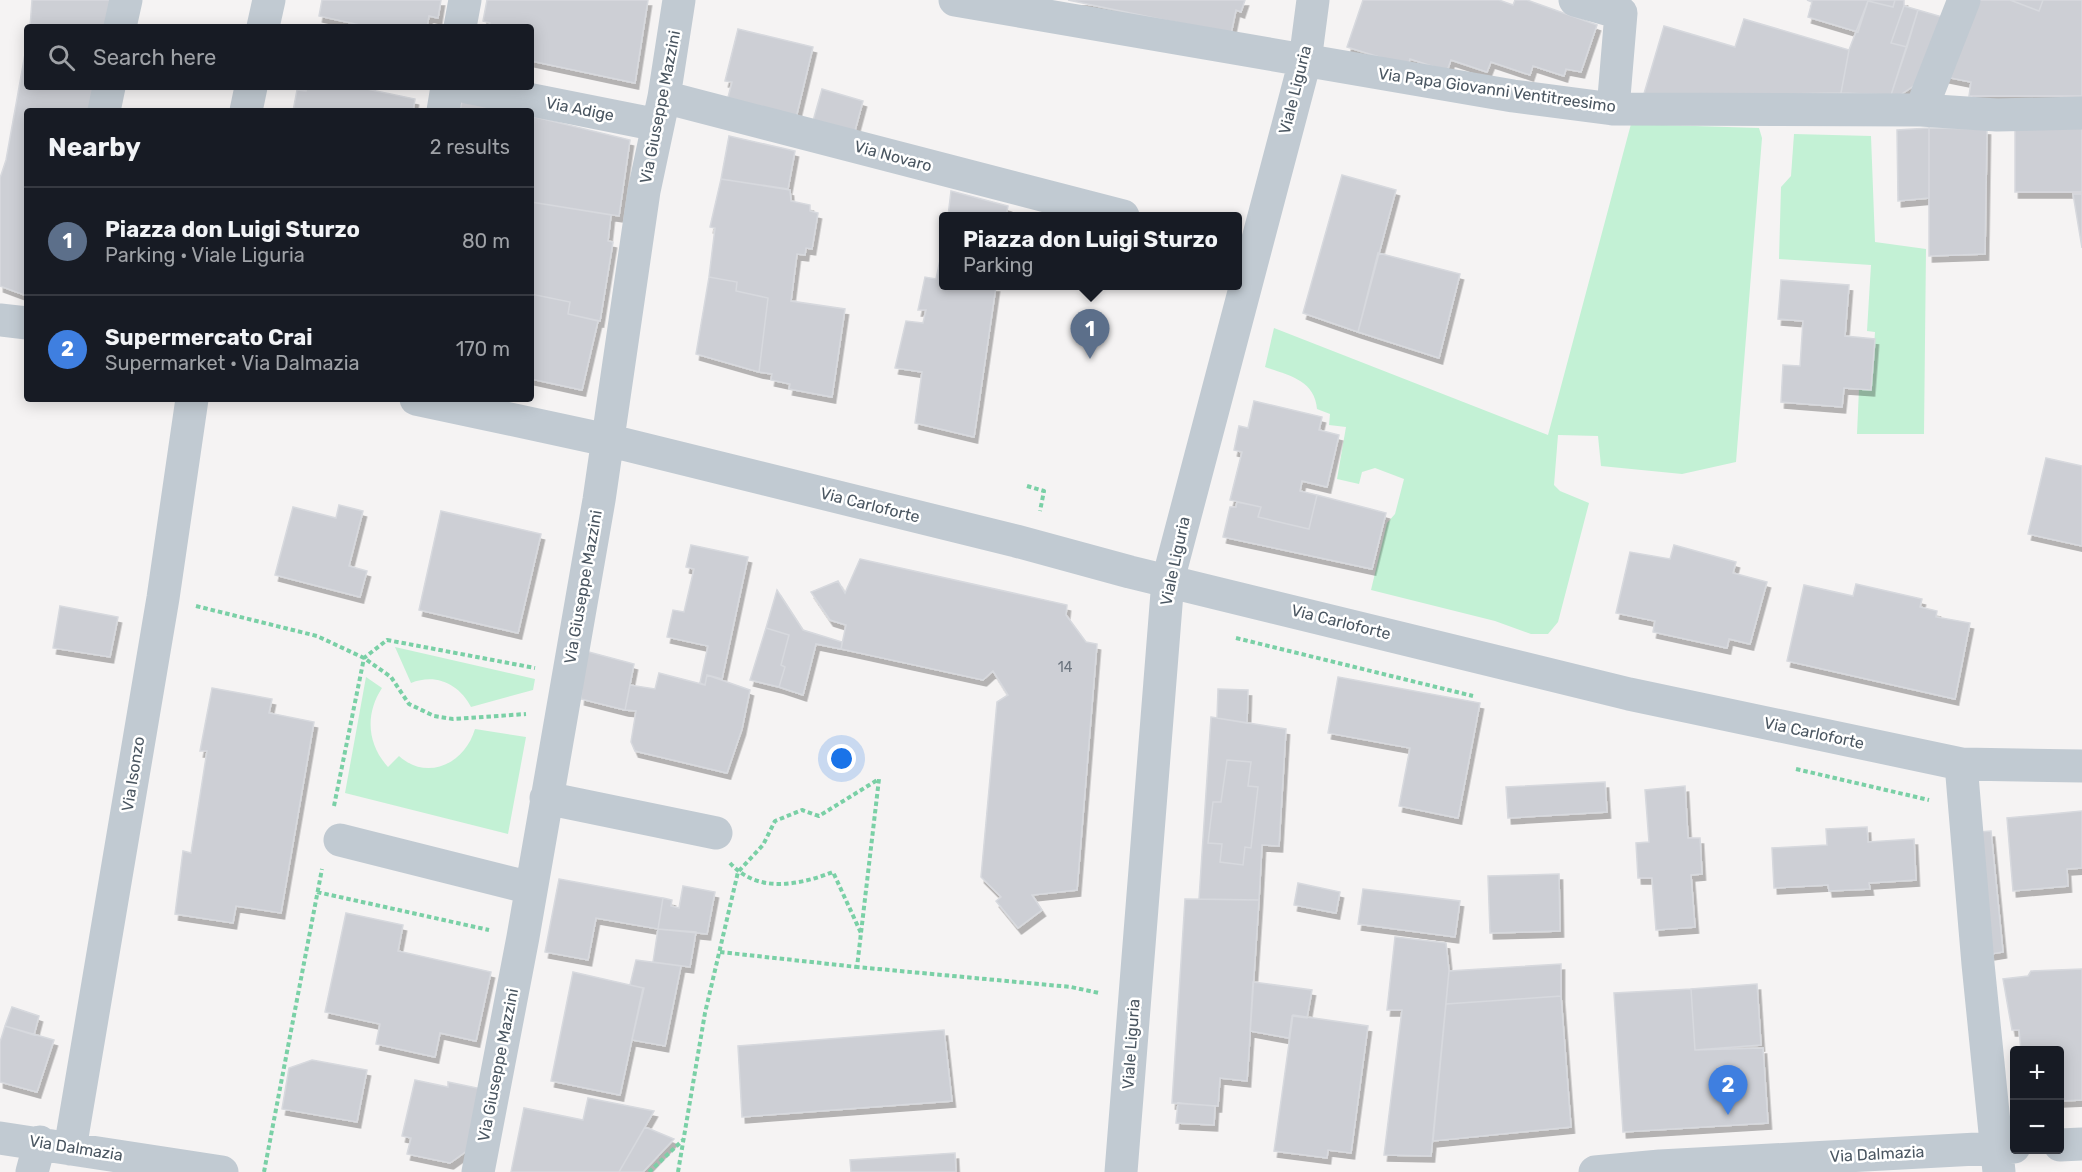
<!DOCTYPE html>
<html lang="en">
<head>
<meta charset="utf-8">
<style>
  :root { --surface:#171b24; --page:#20242c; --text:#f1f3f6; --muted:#9ea1a6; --line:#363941; --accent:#1a73e8 }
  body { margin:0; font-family:Rubik,sans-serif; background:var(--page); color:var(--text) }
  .controls { position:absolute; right:18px; bottom:18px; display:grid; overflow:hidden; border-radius:6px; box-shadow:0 3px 15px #0003 }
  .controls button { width:54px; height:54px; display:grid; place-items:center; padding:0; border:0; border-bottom:2px solid var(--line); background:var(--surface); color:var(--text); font:30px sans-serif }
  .you { position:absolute; left:842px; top:759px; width:21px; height:21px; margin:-15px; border:4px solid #fff; border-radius:50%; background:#1a73e8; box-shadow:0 0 0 9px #1a73e833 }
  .badge { display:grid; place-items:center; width:39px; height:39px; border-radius:50%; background:var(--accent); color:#fff; font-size:20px; font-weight:700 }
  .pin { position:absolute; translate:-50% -50px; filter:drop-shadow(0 2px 3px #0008) }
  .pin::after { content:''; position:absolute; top:32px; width:21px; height:18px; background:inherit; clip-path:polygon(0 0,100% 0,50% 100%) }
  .popup { position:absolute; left:939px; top:212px; width:303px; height:78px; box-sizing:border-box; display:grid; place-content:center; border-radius:6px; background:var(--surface); filter:drop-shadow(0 2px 4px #0005); font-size:20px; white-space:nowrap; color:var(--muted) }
  .popup b { font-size:22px; color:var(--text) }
  .popup::after { content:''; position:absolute; left:50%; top:100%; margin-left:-12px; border:12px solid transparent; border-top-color:var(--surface) }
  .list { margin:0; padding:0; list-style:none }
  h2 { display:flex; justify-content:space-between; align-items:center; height:78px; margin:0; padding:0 24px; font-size:26px }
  h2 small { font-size:20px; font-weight:400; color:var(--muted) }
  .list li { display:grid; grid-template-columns:39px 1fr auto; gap:18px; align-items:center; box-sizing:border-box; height:108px; padding:0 24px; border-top:2px solid var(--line) }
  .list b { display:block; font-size:22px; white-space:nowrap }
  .list p { margin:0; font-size:20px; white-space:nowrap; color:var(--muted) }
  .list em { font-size:20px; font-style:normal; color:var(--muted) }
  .icon { flex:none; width:33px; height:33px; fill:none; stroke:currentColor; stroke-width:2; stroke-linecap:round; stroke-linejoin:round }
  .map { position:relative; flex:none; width:2082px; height:1172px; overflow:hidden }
  .search { position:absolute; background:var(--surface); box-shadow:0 3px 15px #0003; left:24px; top:24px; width:510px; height:66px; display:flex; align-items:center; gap:15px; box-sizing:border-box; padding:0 21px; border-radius:6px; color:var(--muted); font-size:22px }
  .panel { position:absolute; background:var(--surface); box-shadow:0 3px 15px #0003; left:24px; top:108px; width:510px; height:294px; border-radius:6px }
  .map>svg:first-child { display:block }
</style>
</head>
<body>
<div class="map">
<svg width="2082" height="1172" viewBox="0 0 2082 1172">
  <defs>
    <filter id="shadow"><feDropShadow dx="3.5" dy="6" stdDeviation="0" flood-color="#0004"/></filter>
  </defs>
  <rect width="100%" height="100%" fill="#f5f3f3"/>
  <path fill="#c3f1d5" d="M 1631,124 L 1759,128 L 1762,138 L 1736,462 L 1682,474 L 1601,466 L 1598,436 L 1558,435 L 1554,485 L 1560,491 L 1589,503 L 1558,622 L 1548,634 L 1531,634 L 1495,621 L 1371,590 L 1387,523 L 1395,514 L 1404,479 L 1375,468 L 1362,472 L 1359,484 L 1337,479 L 1346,427 L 1329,425 L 1330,414 L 1317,409 C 1315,380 1288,375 1265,367 L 1274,328 L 1548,435 Z
    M 1794,134 L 1871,136 L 1875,242 L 1926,249 L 1924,434 L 1857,434 L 1859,389 L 1871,389 L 1875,332 L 1867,331 L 1871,265 L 1779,259 L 1781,187 L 1791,176 Z
    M 395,647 L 535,679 L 533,690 L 471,707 C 459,684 436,673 411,683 Z
    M 366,677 L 382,688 C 365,714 367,744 388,767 L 399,756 C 428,782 465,763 475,729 L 526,737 L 508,834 L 345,793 Z"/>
  <path fill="#cdcfd5" stroke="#d7d9de" stroke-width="1.5" fill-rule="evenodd" filter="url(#shadow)" d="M 32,0 L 112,0 L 110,27 L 30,27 Z
    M 322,0 L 441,0 L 438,18 L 429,16 L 427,27 L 369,27 L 319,16 Z
    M 487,0 L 648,0 L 635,83 L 531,61 L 531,27 L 489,27 L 490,23 L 483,21 Z
    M 1068,0 L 1245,0 L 1241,12 L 1236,10 L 1231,34 Z
    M 1363,0 L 1499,0 L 1513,5 L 1515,0 L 1527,0 L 1597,25 L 1581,72 L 1566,69 L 1564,76 L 1533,66 L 1530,75 L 1491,62 L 1487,72 L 1451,60 L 1447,71 L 1410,59 L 1408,66 L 1347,47 Z
    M 1807,0 L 1895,0 L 1893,7 L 1868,1 L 1858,32 L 1808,17 L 1812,2 Z
    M 1895,0 L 1904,0 L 1904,6 L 1891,43 L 1907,47 L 1891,95 L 1841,93 L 1849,50 L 1868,1 L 1893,7 Z
    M 1972,0 L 2010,0 L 2039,11 L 2043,0 L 2082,0 L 2082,96 L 1969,96 L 1971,82 L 1941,76 Z
    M 2010,0 L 2043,0 L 2039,11 Z
    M 1904,6 L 1918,10 L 1907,47 L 1891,43 Z
    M 1918,10 L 1949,19 L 1921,81 L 1900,95 L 1891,95 Z
    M 1744,19 L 1849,50 L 1841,93 L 1643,97 L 1664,26 L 1735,47 Z
    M 738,29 L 813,47 L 795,122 L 726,105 L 732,82 L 725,81 Z
    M 27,43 L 27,87 L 102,87 L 98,111 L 27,111 L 27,296 L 0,286 L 0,178 L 6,160 Z
    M 307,87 L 357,87 L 415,99 L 413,111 L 293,111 L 297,90 L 306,91 Z
    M 822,89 L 863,101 L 853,138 L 811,128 Z
    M 462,100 L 508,111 L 460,111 Z
    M 531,116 L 630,140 L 619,216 L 531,202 Z
    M 2082,125 L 2082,192 L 2015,192 L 2015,127 Z
    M 1929,128 L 1929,198 L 1898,201 L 1897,130 Z
    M 1929,128 L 1987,129 L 1985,254 L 1929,256 Z
    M 729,136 L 795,151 L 788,189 L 721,179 Z
    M 1342,175 L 1396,190 L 1358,332 L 1303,313 Z
    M 721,179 L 790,190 L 791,201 L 810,205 L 810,211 L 818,213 L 812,249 L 806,248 L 805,255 L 797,254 L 791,301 L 845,309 L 832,397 L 789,389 L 790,384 L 771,380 L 772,374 L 759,372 L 768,298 L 736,291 L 737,282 L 709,277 L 715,228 L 710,227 Z
    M 951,191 L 1008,206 L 1006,216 L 948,216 Z
    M 2073,194 L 2082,194 L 2082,248 Z
    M 531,202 L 611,215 L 608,241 L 613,242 L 600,321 L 568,314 L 570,302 L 531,294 Z
    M 943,246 L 943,286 L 996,286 L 974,437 L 915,423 L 922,372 L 895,368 L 906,321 L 923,323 L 926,310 L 918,310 L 925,277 L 936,279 Z
    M 1378,253 L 1460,274 L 1439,358 L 1358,332 Z
    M 709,277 L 737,282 L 736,291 L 768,298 L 759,372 L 696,354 Z
    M 1781,280 L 1849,285 L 1845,336 L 1875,339 L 1871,390 L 1844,388 L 1842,407 L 1781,402 L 1783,365 L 1800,366 L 1803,321 L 1778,319 Z
    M 531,294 L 570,302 L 568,314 L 598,321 L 582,390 L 531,379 Z
    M 1254,401 L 1322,417 L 1319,430 L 1339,435 L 1327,487 L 1302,481 L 1300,491 L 1317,495 L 1309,529 L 1258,517 L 1261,507 L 1230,500 L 1242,452 L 1234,450 L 1239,426 L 1248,428 Z
    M 2046,458 L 2082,466 L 2082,546 L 2028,534 Z
    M 1317,495 L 1386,513 L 1372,569 L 1223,537 L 1230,507 L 1236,507 L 1237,502 L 1261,507 L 1258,517 L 1309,529 Z
    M 339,505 L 363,511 L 349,566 L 367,571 L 360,597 L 275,575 L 293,507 L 336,518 Z
    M 441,511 L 541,534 L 518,633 L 419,610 Z
    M 691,545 L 748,557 L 722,679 L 707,675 L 705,685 L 700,683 L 708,646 L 667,637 L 673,610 L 684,612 L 694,569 L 686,567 Z
    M 1674,545 L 1736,562 L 1733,573 L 1767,582 L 1750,644 L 1729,639 L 1727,648 L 1653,632 L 1655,621 L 1616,613 L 1630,552 L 1670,559 Z
    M 860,559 L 1067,605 L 1066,615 L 1086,642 L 1097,644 L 1077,890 L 1032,895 L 1042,910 L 1018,928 L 996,901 L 1001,897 L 981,877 L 997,702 L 1008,695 L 993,671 L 983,680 L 841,649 L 846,625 L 830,620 L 811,592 L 838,581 L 845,593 Z
    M 1856,584 L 1922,599 L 1920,607 L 1937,611 L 1936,617 L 1970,623 L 1955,699 L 1787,661 L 1804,585 L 1853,596 Z
    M 777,590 L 803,630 L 842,642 L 841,649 L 816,644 L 803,695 L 779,687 L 785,667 L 781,665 L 789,635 L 766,628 Z
    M 60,606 L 118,617 L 110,657 L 53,648 Z
    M 766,628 L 789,635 L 781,665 L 785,667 L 779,687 L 750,680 Z
    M 585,651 L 634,664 L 625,710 L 581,699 Z
    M 659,673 L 705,685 L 707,675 L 750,690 L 742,729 L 727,773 L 635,751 L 631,742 L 636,711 L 625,710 L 630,685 L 655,689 Z
    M 1338,677 L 1480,703 L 1458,818 L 1399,806 L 1410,748 L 1328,733 Z
    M 212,688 L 272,699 L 269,713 L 314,722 L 281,913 L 236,906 L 233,923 L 175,914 L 183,851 L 191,853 L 207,751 L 200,751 Z
    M 1218,689 L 1248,690 L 1247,723 L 1217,718 Z
    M 1211,717 L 1286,729 L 1279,846 L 1262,845 L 1259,900 L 1199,899 ZM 1227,760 L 1251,762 L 1248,786 L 1258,787 L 1251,848 L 1245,847 L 1243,865 L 1220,862 L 1222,844 L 1208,843 L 1213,802 L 1221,802 Z
    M 1227,760 L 1251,762 L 1248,786 L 1258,787 L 1251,848 L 1245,847 L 1243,865 L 1220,862 L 1222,844 L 1208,843 L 1213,802 L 1221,802 Z
    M 1605,782 L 1607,812 L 1508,818 L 1506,787 Z
    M 1685,786 L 1688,838 L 1700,838 L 1702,874 L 1691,875 L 1695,927 L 1656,930 L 1652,878 L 1638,878 L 1636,843 L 1649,842 L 1645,790 Z
    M 2082,811 L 2082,868 L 2067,869 L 2068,886 L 2013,891 L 2007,818 Z
    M 1867,827 L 1868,842 L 1914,839 L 1916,880 L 1869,883 L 1870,889 L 1829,891 L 1828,885 L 1774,888 L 1772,848 L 1827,845 L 1826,829 Z
    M 1991,831 L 2003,952 L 1991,954 L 1979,832 Z
    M 1559,874 L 1560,931 L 1490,933 L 1488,876 Z
    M 559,879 L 663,898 L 658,929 L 596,918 L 588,960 L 545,952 Z
    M 1298,883 L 1340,892 L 1336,913 L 1294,905 Z
    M 683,886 L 715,892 L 707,934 L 658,929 L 663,898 L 672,900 L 671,906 L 679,908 Z
    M 1363,889 L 1460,901 L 1455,937 L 1358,924 Z
    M 1185,899 L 1259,900 L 1247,1081 L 1220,1078 L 1218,1106 L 1172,1103 Z
    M 346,913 L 403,925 L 398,951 L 491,972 L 476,1041 L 440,1033 L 435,1057 L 376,1044 L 380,1024 L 325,1012 Z
    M 658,929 L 696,932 L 690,967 L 653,962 Z
    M 1395,937 L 1446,943 L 1449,971 L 1431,1156 L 1384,1155 L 1402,1010 L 1387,1010 Z
    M 636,960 L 681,966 L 665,1046 L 632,1040 L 644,988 L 630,985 Z
    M 1561,964 L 1561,996 L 1446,1004 L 1449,971 Z
    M 2082,969 L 2082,1100 L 2060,1101 L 2060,1050 L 2021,1050 L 2019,1030 L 2012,1030 L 2003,979 L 2028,976 L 2031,971 Z
    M 573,972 L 643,988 L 620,1095 L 551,1081 Z
    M 1253,982 L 1312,990 L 1307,1018 L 1292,1016 L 1289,1038 L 1250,1031 Z
    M 1757,984 L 1761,1045 L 1695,1050 L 1691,989 Z
    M 1691,989 L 1695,1050 L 1763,1048 L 1768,1123 L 1623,1132 L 1614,993 Z
    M 1561,996 L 1571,1127 L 1433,1141 L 1446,1004 Z
    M 12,1007 L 39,1016 L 34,1035 L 5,1026 Z
    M 1293,1015 L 1368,1026 L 1351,1153 L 1328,1150 L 1327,1158 L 1274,1151 Z
    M 5,1026 L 54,1040 L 37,1092 L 0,1082 L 0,1042 Z
    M 944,1030 L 952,1101 L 742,1117 L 738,1046 Z
    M 312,1060 L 367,1070 L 357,1122 L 282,1109 L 289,1068 Z
    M 415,1080 L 448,1087 L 448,1082 L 482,1089 L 468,1150 L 450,1163 L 407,1154 L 411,1138 L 402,1136 Z
    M 588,1098 L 654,1111 L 619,1172 L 511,1172 L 524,1108 L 583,1120 Z
    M 1178,1103 L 1215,1106 L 1214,1125 L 1176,1123 Z
    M 645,1127 L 674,1139 L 643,1172 L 619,1172 Z
    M 955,1153 L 956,1172 L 851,1172 L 850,1160 Z"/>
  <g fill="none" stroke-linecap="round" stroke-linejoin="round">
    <path stroke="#7ad0a6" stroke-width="4" stroke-dasharray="4.5 3" stroke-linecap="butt" d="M 1027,486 L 1044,491 L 1040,511
      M 196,606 L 317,636 L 364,658 L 391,677 L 409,704 L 434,716 L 453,719 L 526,714
      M 1236,638 L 1473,696
      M 1796,769 L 1929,800
      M 334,806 L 364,658 L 387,640 L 535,668
      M 730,863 C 758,894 799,885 833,872 L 861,933 L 857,967 L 1071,987 L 1099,993
      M 317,892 L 489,930
      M 720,952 L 857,967
      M 264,1172 L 322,869
      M 649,1172 L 684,1139
      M 678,1172 L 705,1013 L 738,872 L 763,845 L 775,821 L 802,810 L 819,816 L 879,779 L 861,933"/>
    <path stroke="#c1cad2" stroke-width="33" d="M 955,0 L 1513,96 L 1613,109 L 1921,110 L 1997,115 L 2082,113
      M 1575,0 L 1621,13 L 1613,109
      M 120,27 L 126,0
      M 263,27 L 269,0
      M 460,27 L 465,0
      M 467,87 L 658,125
      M 664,97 L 1123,216
      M 1921,110 L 1964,0
      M 104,111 L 109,87
      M 246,111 L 251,87
      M 443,111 L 447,87
      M 0,320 L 27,323
      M 416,399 L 607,440 L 1016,541 L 1130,572 L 1629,694 L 1961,764 L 2082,766
      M 1961,764 L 1978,964 L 1999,1172
      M 546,798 L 716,833
      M 340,840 L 531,888
      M 0,1138 L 222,1172
      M 2060,1145 L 2082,1144
      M 70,1149 L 163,598 L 192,399
      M 32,1172 L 40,1142
      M 478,1172 L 523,937 L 599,500 L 644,191 L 664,97 L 679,0
      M 1121,1172 L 1168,580 L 1305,61 L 1313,0
      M 1595,1172 L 1660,1166 L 2014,1147"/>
  </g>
  <g text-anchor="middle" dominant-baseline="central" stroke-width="5" stroke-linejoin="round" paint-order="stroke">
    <g font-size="14" fill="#6b747e">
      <text x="1065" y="667">14</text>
    </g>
    <g font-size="16" fill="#4a5661" stroke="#fff">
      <text transform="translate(1295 90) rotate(-76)">Viale Liguria</text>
      <text transform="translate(1497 90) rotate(8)">Via Papa Giovanni Ventitreesimo</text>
      <text transform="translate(660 107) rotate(-79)">Via Giuseppe Mazzini</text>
      <text transform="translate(580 109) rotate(11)">Via Adige</text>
      <text transform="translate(893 156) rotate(15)">Via Novaro</text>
      <text transform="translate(870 505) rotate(14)">Via Carloforte</text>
      <text transform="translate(1175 561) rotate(-78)">Viale Liguria</text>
      <text transform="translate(583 587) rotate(-80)">Via Giuseppe Mazzini</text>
      <text transform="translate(1341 622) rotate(14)">Via Carloforte</text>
      <text transform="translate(1814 733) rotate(12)">Via Carloforte</text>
      <text transform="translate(133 774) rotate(-81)">Via Isonzo</text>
      <text transform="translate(1131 1044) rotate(-86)">Viale Liguria</text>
      <text transform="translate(498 1065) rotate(-79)">Via Giuseppe Mazzini</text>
      <text transform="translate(76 1148) rotate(9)">Via Dalmazia</text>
      <text transform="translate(1877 1154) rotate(-3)">Via Dalmazia</text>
    </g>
  </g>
</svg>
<div class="controls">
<button>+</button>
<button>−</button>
</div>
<div class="you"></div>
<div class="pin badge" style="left:1090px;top:359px;background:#5c6f8a">1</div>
<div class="popup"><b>Piazza don Luigi Sturzo</b>Parking</div>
<div class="pin badge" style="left:1728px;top:1115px;background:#3f7fe0">2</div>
<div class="search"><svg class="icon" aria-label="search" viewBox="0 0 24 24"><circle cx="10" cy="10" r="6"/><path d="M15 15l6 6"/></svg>Search here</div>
<section class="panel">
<h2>Nearby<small>2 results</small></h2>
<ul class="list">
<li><span class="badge" style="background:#5c6f8a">1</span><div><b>Piazza don Luigi Sturzo</b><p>Parking · Viale Liguria</p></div><em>80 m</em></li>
<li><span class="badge" style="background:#3f7fe0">2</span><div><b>Supermercato Crai</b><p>Supermarket · Via Dalmazia</p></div><em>170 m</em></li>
</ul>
</section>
</div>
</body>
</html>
